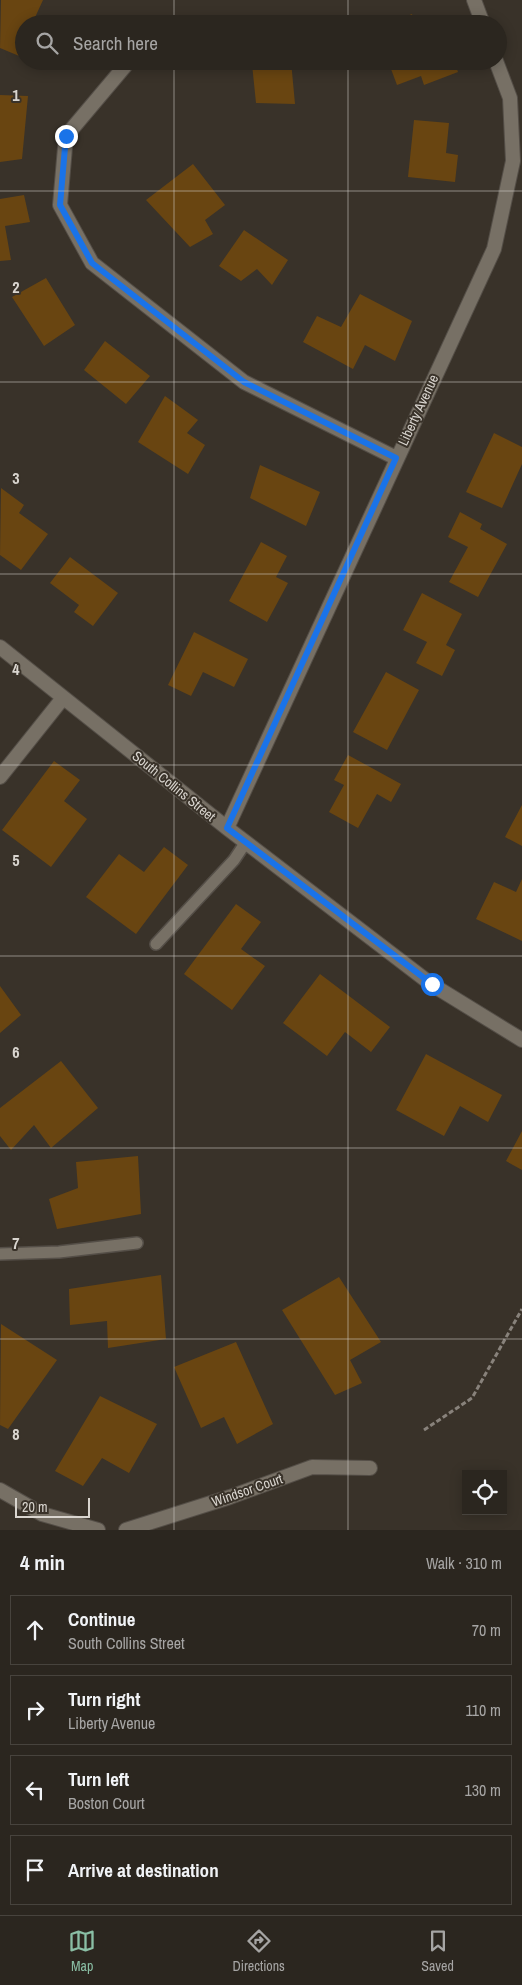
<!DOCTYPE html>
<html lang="en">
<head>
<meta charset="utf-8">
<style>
  :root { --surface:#2b261f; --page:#37322c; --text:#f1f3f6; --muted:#a6a5a4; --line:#47433d; --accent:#8abfa5 }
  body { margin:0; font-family:"Archivo Narrow",sans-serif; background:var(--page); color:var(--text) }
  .controls { position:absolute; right:15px; bottom:15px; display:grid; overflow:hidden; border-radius:0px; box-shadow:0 2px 12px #0003 }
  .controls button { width:45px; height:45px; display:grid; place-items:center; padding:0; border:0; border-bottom:1px solid var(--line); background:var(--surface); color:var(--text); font:25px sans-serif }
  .scale { position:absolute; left:15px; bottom:12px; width:75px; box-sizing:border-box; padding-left:5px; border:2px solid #d9d5cf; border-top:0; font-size:14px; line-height:18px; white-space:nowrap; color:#d9d5cf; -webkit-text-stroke:4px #393229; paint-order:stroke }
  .stop { position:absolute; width:15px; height:15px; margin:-11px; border:4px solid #1a73e8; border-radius:50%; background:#fff }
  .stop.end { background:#1a73e8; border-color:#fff; box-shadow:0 1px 5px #0008 }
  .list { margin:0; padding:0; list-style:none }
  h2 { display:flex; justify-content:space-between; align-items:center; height:65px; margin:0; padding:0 20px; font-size:21px }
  h2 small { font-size:16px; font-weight:400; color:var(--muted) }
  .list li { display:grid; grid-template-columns:32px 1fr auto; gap:15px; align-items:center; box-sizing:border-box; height:70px; margin:0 10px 10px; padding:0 10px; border:1px solid var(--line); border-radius:0px }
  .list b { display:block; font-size:19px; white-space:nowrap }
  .list p { margin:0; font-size:16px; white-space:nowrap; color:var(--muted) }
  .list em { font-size:16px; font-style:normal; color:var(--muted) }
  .icon { flex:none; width:28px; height:28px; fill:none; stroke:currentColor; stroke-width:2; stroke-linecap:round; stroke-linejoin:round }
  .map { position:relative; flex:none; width:522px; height:1530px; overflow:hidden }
  .search { position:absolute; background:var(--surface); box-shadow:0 2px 12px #0003; left:15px; right:15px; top:15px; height:55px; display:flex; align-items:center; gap:12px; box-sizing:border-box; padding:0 18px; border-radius:28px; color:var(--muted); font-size:19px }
  .sheet { height:385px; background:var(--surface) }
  nav { display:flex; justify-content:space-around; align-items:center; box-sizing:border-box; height:70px; border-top:1px solid var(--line); background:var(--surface); font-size:14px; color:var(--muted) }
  nav a { display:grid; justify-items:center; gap:2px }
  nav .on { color:var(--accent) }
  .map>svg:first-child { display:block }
</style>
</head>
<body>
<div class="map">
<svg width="522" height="1530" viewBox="0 0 522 1530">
  <rect width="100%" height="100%" fill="#393229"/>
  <path fill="#694511" d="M 1,0 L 43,0 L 32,24 L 24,24 L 24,58 L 0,48 Z
    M 412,14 L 415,24 L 387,24 Z
    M 222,61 L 291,61 L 295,104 L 256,103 L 252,64 L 222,68 Z
    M 388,61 L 454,61 L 458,72 L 424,85 L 421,76 L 397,85 Z
    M 0,95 L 28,96 L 22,159 L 0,162 Z
    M 414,120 L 449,123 L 446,153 L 458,155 L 455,182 L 408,177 Z
    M 193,164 L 225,205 L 205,220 L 213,234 L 190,247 L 146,200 Z
    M 24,195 L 30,222 L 5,226 L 11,260 L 0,261 L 0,199 Z
    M 244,230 L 288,260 L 272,285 L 257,269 L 241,281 L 219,266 Z
    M 46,278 L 75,325 L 44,346 L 12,297 Z
    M 360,294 L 412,321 L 395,361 L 365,345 L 353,369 L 303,342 L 317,316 L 341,327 Z
    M 105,341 L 150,376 L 126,404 L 84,370 Z
    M 165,396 L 198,420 L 187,433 L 205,445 L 188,474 L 138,442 Z
    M 494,433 L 522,447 L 522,464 L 502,508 L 466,492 Z
    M 260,465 L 320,492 L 306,526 L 250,498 Z
    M 1,488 L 24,505 L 19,513 L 48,534 L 21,570 L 0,555 Z
    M 460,512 L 482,524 L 480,529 L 507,544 L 478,597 L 449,582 L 468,547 L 448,537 Z
    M 261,542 L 287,556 L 276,577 L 288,583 L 267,622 L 229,601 Z
    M 70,557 L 118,593 L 93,626 L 74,612 L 79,605 L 50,583 Z
    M 422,593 L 462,614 L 446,645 L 455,650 L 442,676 L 416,663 L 427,642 L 403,630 Z
    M 194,632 L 248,659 L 234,687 L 203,672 L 191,696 L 168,685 Z
    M 386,672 L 419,690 L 387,750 L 353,732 Z
    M 348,755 L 401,784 L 391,802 L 377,794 L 358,828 L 329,812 L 344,785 L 334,780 Z
    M 54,761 L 80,780 L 64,801 L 87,819 L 51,867 L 2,830 Z
    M 522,805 L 522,846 L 505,837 Z
    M 164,847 L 188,865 L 136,934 L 86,897 L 119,854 L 144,872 Z
    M 522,879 L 522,941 L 476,919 L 494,882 L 516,892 Z
    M 236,904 L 261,922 L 241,949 L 265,966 L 232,1010 L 184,974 Z
    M 320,974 L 390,1027 L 371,1052 L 345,1032 L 327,1056 L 283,1023 Z
    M 0,986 L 21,1015 L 0,1033 Z
    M 426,1054 L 502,1095 L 488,1122 L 460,1106 L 444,1136 L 396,1110 Z
    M 61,1061 L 98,1108 L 51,1148 L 34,1125 L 11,1150 L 0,1136 L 0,1108 Z
    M 522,1131 L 522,1170 L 506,1161 Z
    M 138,1156 L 141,1214 L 57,1229 L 49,1199 L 78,1188 L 76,1162 Z
    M 161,1275 L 166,1339 L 108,1348 L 107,1321 L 70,1325 L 69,1289 Z
    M 339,1277 L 381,1342 L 350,1360 L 362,1383 L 335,1395 L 282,1310 Z
    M 1,1324 L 57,1360 L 8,1429 L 0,1425 Z
    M 236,1342 L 273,1424 L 237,1444 L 224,1417 L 201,1428 L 174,1367 Z
    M 100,1396 L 157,1424 L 129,1473 L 102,1458 L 83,1486 L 55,1471 Z"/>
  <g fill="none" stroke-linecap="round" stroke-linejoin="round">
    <g stroke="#544e47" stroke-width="14">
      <path id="service" d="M 156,944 L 234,860 L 246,842
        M 0,1254 L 59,1252 L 137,1243"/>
    </g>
    <g stroke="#544e47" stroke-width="16">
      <path id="minor" d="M 474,0 L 483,24
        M 125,66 L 66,136 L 60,205 L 92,263 L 244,382 L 396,458
        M 0,647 L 227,828 L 431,984 L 522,1040
        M 0,777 L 63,698
        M 227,828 L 494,249 L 513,161 L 510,98 L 496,61
        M 0,1490 L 42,1514 L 98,1530
        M 126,1530 L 230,1497 L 312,1467 L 370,1468"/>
    </g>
    <path stroke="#88827b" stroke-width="3" stroke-dasharray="5 2.5" stroke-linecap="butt" d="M 424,1430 L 472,1398 L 522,1309"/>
    <use href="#service" stroke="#777065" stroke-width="11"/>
    <use href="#minor" stroke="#777065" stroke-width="14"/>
  </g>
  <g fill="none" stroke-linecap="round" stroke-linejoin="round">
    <path stroke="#1a73e8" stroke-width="6" d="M 66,136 L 60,205 L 92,263 L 244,382 L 396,458 L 227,828 L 432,984"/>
  </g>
  <path fill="none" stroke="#d9d5cf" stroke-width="1" stroke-opacity="0.55" d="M 174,0 L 174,24M 348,0 L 348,24M 174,61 L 174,1530M 348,61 L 348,1530M 0,191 L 522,191M 0,382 L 522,382M 0,574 L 522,574M 0,765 L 522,765M 0,956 L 522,956M 0,1148 L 522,1148M 0,1339 L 522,1339"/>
  <g text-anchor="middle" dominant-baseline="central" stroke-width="4" stroke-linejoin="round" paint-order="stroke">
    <g font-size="14" fill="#d9d5cf" stroke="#393229">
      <text transform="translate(418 410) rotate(-65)">Liberty Avenue</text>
      <text transform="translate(174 786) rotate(39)">South Collins Street</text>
      <text transform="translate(247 1490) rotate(-19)">Windsor Court</text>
    </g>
  </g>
  <g font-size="16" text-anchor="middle" font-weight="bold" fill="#d9d5cf" stroke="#393229" stroke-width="4" stroke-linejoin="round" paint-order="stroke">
    <text x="16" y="101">1</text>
    <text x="16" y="293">2</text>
    <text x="16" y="484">3</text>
    <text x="16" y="675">4</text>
    <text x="16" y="866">5</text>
    <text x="16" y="1058">6</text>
    <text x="16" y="1249">7</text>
    <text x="16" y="1440">8</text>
  </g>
</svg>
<div class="controls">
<button><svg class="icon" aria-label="locate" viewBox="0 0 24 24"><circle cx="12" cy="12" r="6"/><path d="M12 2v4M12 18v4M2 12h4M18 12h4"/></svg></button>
</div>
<div class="scale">20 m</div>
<div class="stop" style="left:432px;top:984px"></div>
<div class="stop end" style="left:66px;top:136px"></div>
<div class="search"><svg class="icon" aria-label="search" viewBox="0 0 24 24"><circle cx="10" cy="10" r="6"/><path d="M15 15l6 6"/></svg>Search here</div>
</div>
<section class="sheet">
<h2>4 min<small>Walk · 310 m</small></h2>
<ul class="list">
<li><svg class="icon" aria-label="ahead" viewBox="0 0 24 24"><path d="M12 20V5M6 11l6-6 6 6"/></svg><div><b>Continue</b><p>South Collins Street</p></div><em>70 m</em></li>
<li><svg class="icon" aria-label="right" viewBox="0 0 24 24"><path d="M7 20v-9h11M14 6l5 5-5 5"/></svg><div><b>Turn right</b><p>Liberty Avenue</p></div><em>110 m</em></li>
<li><svg class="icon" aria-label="left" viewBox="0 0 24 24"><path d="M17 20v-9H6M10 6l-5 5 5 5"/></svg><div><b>Turn left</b><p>Boston Court</p></div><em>130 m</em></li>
<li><svg class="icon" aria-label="arrive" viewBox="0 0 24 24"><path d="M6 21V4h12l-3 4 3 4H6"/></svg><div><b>Arrive at destination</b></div></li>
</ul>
</section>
<nav>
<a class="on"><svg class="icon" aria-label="map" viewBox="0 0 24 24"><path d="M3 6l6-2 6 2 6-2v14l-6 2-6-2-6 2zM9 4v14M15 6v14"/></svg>Map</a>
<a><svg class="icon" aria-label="directions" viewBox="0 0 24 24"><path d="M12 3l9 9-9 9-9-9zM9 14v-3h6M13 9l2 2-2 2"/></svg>Directions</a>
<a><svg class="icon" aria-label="saved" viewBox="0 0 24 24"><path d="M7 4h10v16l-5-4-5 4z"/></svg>Saved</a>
</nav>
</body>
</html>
